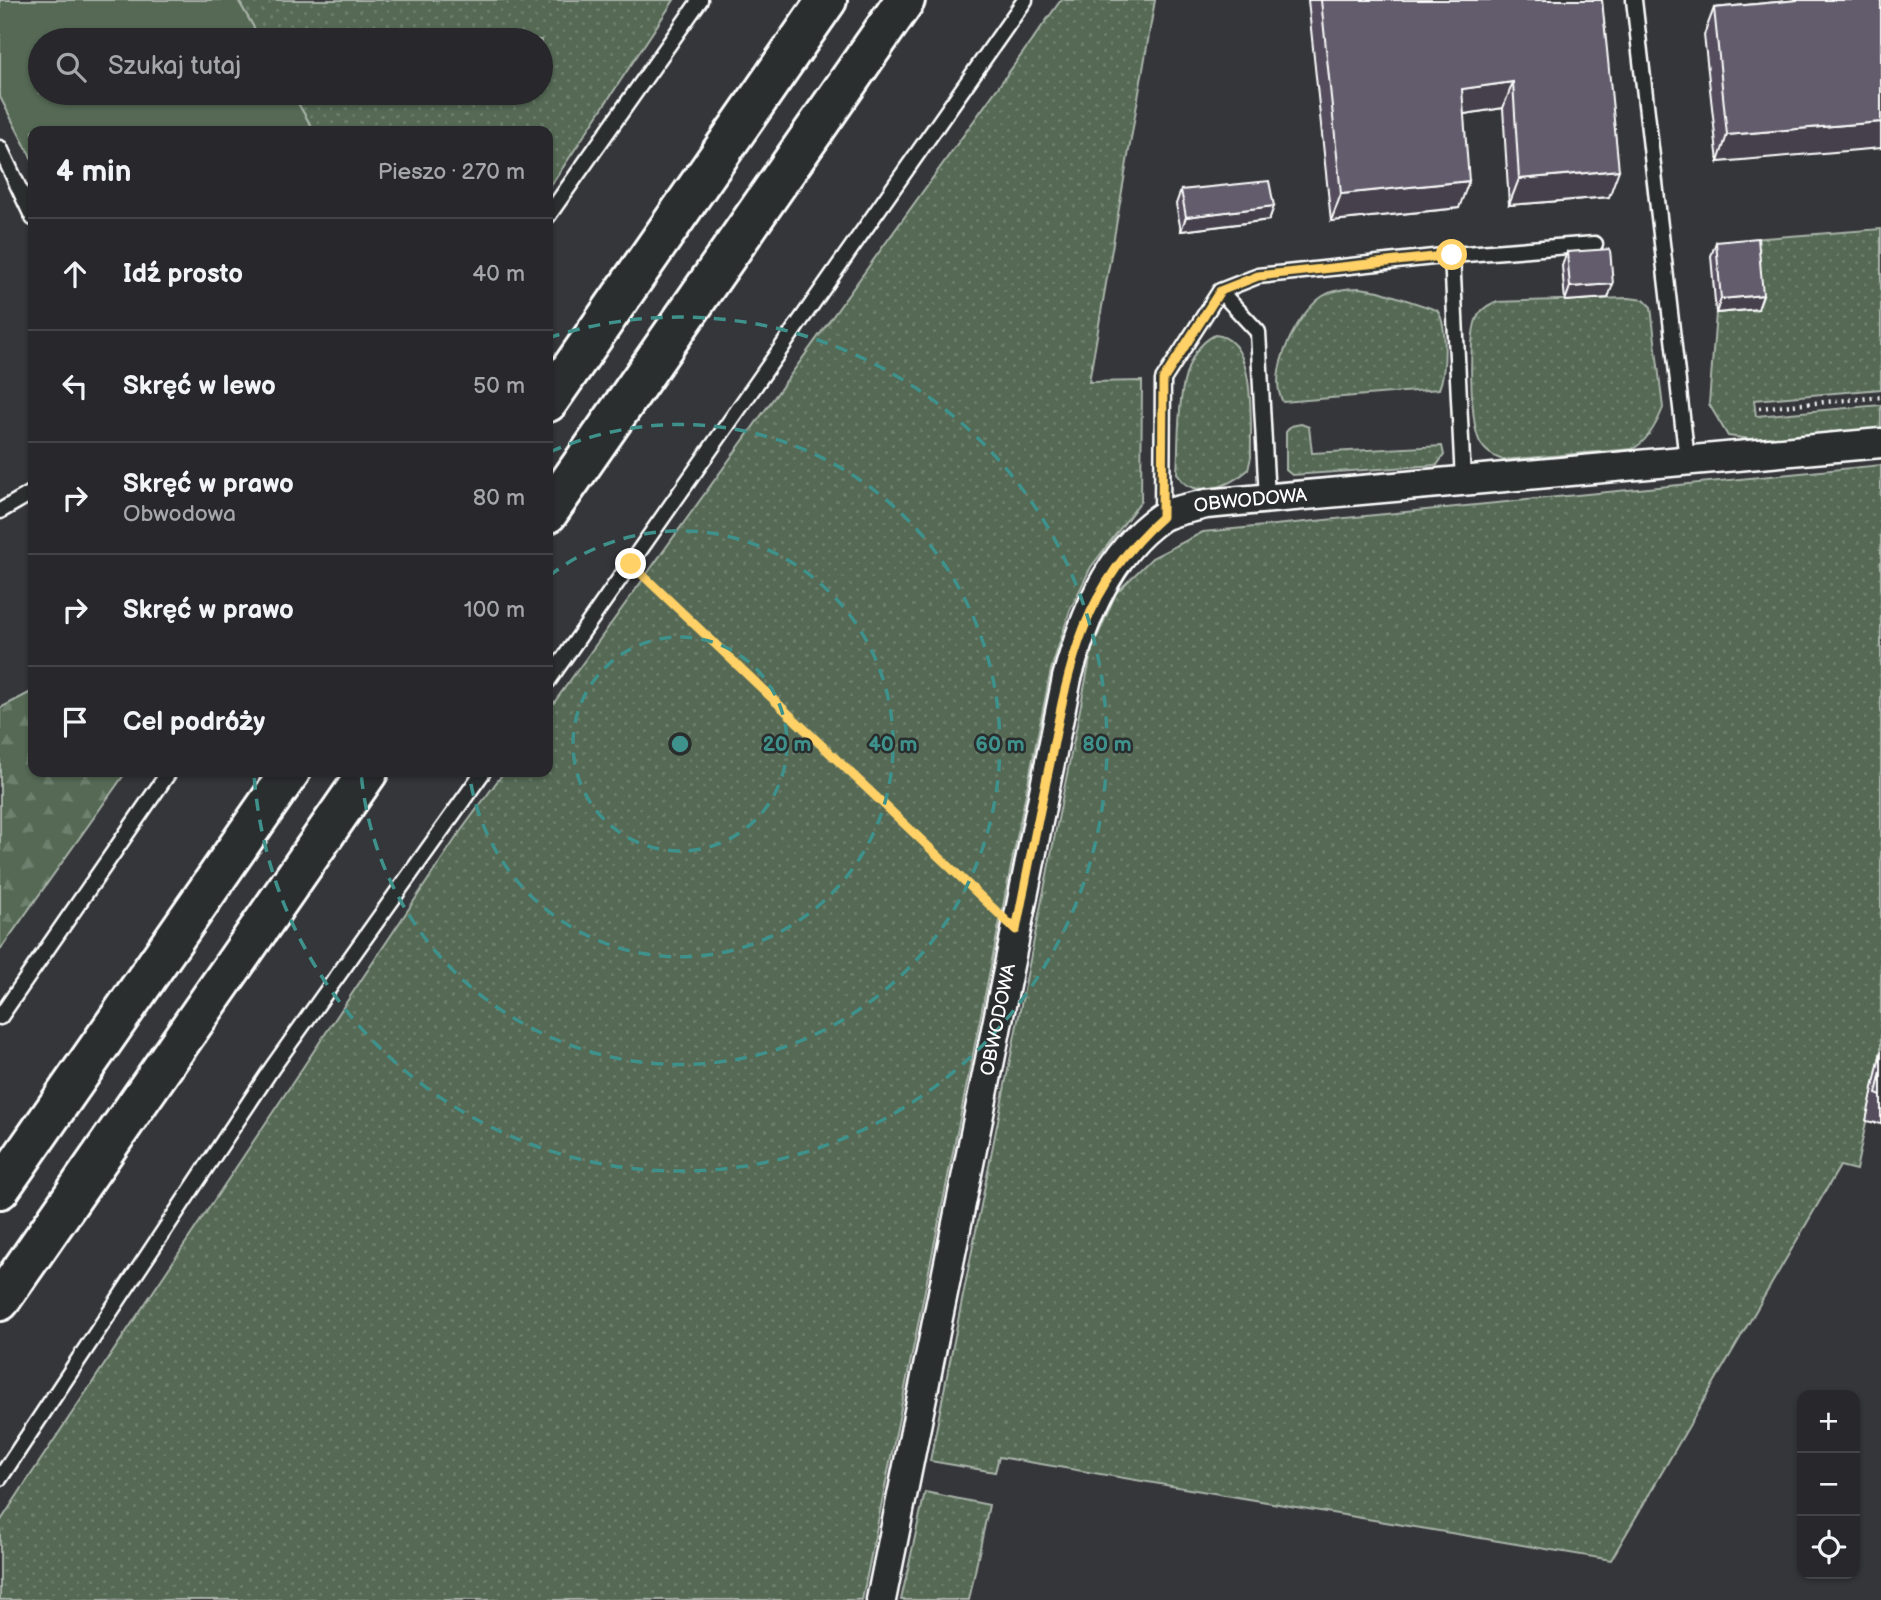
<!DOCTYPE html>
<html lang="pl">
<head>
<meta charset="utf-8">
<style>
  :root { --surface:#28282c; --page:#303034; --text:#f1f3f6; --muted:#a5a6a9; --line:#444448 }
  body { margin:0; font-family:"Balsamiq Sans",sans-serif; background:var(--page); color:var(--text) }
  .controls { position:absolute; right:21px; bottom:21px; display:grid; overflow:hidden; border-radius:14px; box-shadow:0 2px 5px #0004 }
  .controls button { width:63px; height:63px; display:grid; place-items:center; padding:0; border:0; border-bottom:2px solid var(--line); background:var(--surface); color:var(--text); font:35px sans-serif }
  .stop { position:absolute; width:21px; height:21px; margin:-16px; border:5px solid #ffd166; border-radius:50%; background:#fff }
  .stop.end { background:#ffd166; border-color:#fff; box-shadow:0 2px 7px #0008 }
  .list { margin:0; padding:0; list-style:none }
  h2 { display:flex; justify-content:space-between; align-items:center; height:91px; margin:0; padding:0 28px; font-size:30px }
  h2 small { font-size:23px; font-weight:400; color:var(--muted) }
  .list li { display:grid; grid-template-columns:46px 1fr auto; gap:21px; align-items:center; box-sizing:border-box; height:112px; padding:0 28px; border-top:2px solid var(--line) }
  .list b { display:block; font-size:26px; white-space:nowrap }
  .list p { margin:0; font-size:23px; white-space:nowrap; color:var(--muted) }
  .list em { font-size:23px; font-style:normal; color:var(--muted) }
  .icon { flex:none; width:38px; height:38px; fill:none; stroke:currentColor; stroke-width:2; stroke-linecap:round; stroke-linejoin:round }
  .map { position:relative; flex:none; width:1881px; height:1600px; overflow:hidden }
  .search { position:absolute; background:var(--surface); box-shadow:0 2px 5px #0004; left:28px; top:28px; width:525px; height:77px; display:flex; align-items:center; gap:18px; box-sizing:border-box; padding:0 24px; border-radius:38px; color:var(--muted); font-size:26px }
  .panel { position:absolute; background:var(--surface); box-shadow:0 2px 5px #0004; left:28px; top:126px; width:525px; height:651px; border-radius:14px }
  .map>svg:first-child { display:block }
</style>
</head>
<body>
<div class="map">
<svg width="1881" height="1600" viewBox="0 0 1881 1600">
  <defs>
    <pattern id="grass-dots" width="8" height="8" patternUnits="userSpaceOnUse" patternTransform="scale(1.75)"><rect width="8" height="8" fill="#546954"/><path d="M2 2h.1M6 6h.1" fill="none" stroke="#6e806e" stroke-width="1.8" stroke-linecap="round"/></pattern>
    <pattern id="forest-firs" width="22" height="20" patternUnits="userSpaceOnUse" patternTransform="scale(1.75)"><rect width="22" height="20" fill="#546954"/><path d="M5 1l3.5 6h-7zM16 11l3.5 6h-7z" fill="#6e806e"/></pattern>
  </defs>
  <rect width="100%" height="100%" fill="#35363a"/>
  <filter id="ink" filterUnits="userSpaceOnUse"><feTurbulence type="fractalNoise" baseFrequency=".0143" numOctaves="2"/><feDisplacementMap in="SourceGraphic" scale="14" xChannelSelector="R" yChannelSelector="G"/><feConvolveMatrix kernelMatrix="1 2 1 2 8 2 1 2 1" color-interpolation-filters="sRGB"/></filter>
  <g filter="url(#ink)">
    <path fill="url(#grass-dots)" stroke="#aab4aa" stroke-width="2" d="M 238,0 L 674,0 L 548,190 L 548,131 L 314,131 L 292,93 L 541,93 L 541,40 L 261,40 Z
      M 1061,0 L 1155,0 L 1089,382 L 1142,381 L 1141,501 L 1091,567 L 1070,610 L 1051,670 L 862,1600 L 0,1600 L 0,1522 L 26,1482 L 460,832 L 504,772 L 548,772 L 548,711 Z
      M 1881,229 L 1881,389 L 1754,400 L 1756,416 L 1881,405 L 1881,428 L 1758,440 L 1728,436 L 1709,404 L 1716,313 L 1758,309 L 1751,239 Z
      M 1360,288 L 1379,291 L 1437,310 C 1448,324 1446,372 1439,389 L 1283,402 C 1266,374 1297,313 1323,296 C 1335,289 1347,288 1360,288 Z
      M 1629,298 L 1644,300 L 1651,307 L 1663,408 C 1657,423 1648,442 1632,449 L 1503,460 C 1494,457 1486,452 1481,444 C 1470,427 1468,341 1476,320 C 1479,311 1486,306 1495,302 Z
      M 1215,335 C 1258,338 1250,425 1251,457 L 1248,470 C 1230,486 1191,502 1177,473 C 1180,433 1173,355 1215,335 Z
      M 1301,424 L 1309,427 L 1312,453 L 1442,446 L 1444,455 L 1437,465 L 1292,475 L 1286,470 L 1286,432 L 1291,426 Z
      M 1881,465 L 1881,1051 L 1856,1170 L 1840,1166 L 1611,1560 L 999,1457 L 995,1472 L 930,1461 L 1092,649 L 1116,593 L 1152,558 L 1203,532 Z
      M 925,1492 L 989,1505 L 969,1600 L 901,1600 Z"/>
    <path fill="url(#forest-firs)" stroke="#aab4aa" stroke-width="2" d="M 33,691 L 33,772 L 126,772 L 0,950 L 0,708 Z"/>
    <path fill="#546954" stroke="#aab4aa" stroke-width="2" d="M 0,0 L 238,0 L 261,40 L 40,40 L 40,93 L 292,93 L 314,131 L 33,131 L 33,161 L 0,97 Z"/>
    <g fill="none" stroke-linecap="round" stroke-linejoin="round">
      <g stroke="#fff" stroke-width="19">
        <path id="service" d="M 1634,0 L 1687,460
          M 0,148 L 33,218
          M 548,216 L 700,0
          M 1452,255 L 1463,481
          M 1220,291 L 1258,332 L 1267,498
          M 0,511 L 33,492
          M 1162,517 L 1163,380 L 1220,291 L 1258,276 L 1452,255 L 1595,244
          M 548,681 L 1025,0
          M 0,1017 L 169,772
          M 0,1478 L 272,1068 L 483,772"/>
      </g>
      <g stroke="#fff" stroke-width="33">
        <g id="minor">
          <path id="s1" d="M 881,1600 L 1067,678 C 1083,620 1108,554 1160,518 C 1172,510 1192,508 1206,504 L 1881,443"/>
        </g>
      </g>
      <g stroke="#fff" stroke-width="44">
        <path id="motorway" d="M 548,402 L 827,0
          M 548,513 L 905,0
          M 0,1189 L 290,772
          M 0,1301 L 368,772"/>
      </g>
      <path stroke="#fff" stroke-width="4.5" stroke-dasharray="2 5" stroke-linecap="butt" d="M 1759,408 L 1881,397
        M 649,580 L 990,905"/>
      <use href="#service" stroke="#2a2d2e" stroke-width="14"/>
      <use href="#minor" stroke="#2a2d2e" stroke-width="28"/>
      <use href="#motorway" stroke="#2a2d2e" stroke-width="38"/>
    </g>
    <path fill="#544e5d" stroke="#fff" stroke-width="2" d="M 1308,0 L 1602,0 L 1609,197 L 1509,205 L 1503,108 L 1464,114 L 1459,208 L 1331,221 Z
      M 1798,0 L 1718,162 L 1704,35 L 1714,8 Z
      M 1181,190 L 1274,206 L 1269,220 L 1181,231 L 1176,204 Z
      M 1716,242 L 1758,309 L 1716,313 L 1711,256 Z
      M 1567,252 L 1608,298 L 1565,301 L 1562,266 Z
      M 1881,1051 L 1881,1124 L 1866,1121 Z"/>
    <path fill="#45404c" stroke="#fff" stroke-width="2" d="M 1513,82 L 1503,108 L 1452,116 L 1462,89 Z
      M 1881,122 L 1881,148 L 1718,162 L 1727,135 Z
      M 1619,170 L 1609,197 L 1509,205 L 1519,179 Z
      M 1469,181 L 1459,208 L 1331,221 L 1341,194 Z
      M 1274,206 L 1269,220 L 1181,231 L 1186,217 Z
      M 1613,284 L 1608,298 L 1565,301 L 1570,287 Z
      M 1763,295 L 1758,309 L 1716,313 L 1721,299 Z"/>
    <path fill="#625b6c" stroke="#fff" stroke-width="2" d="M 1321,0 L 1602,0 L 1619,170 L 1519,179 L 1513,82 L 1462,89 L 1469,181 L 1341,194 Z
      M 1798,0 L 1881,0 L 1881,122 L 1727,135 L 1714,8 Z
      M 1269,181 L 1274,206 L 1186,217 L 1181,190 Z
      M 1758,238 L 1763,295 L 1721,299 L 1716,242 Z
      M 1610,249 L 1613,284 L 1570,287 L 1567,252 Z
      M 1881,1071 L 1881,1096 L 1876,1094 Z"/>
  </g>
  <g fill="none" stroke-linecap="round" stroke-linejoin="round" filter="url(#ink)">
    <path stroke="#ffd166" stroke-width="9" d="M 631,564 L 1016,930 C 1027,874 1038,818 1050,763 C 1069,664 1083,587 1162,517 L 1163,380 L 1220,291 L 1258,276 L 1452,255"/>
  </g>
  <g fill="none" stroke="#3f918b" stroke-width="3.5" stroke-dasharray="12 9">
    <circle cx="680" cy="744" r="107"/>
    <path d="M549 576A213 213 0 1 1 469 772"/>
    <path d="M550 452A320 320 0 1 1 361 772"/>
    <path d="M548 338A427 427 0 1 1 254 774"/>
  </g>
  <g text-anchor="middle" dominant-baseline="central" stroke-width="5" stroke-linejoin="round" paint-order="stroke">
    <g font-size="19" fill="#fff" stroke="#2a2d2e">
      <text stroke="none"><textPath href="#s1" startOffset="1222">OBWODOWA</textPath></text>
      <text stroke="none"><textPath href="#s1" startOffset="592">OBWODOWA</textPath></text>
    </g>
  </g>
  <circle cx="680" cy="744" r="10" fill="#3f918b" stroke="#2a2d2e" stroke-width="3.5"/>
  <g font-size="21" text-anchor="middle" font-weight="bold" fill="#3f918b" stroke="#2a2d2e" stroke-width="5" stroke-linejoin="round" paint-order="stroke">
    <text x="787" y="751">20 m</text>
    <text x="893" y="751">40 m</text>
    <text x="1000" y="751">60 m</text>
    <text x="1107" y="751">80 m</text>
  </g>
</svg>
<div class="controls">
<button>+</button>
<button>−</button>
<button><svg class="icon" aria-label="locate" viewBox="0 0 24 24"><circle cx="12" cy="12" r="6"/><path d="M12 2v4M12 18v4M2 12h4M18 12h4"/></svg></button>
</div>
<div class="stop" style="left:1452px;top:255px"></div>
<div class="stop end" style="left:631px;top:564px"></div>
<div class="search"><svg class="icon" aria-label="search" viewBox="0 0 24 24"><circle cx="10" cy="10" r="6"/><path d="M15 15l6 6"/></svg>Szukaj tutaj</div>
<section class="panel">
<h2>4 min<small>Pieszo · 270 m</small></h2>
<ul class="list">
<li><svg class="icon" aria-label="ahead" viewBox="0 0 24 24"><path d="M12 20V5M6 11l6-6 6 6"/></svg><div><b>Idź prosto</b></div><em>40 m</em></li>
<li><svg class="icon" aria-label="left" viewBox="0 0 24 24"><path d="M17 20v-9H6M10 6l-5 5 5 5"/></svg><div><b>Skręć w lewo</b></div><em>50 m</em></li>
<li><svg class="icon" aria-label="right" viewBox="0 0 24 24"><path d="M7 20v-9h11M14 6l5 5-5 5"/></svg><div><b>Skręć w prawo</b><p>Obwodowa</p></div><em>80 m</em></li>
<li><svg class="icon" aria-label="right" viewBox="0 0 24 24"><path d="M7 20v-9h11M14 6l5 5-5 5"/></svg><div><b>Skręć w prawo</b></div><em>100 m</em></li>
<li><svg class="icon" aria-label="arrive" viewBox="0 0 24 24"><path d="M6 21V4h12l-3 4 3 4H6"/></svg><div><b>Cel podróży</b></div></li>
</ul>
</section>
</div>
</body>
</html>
